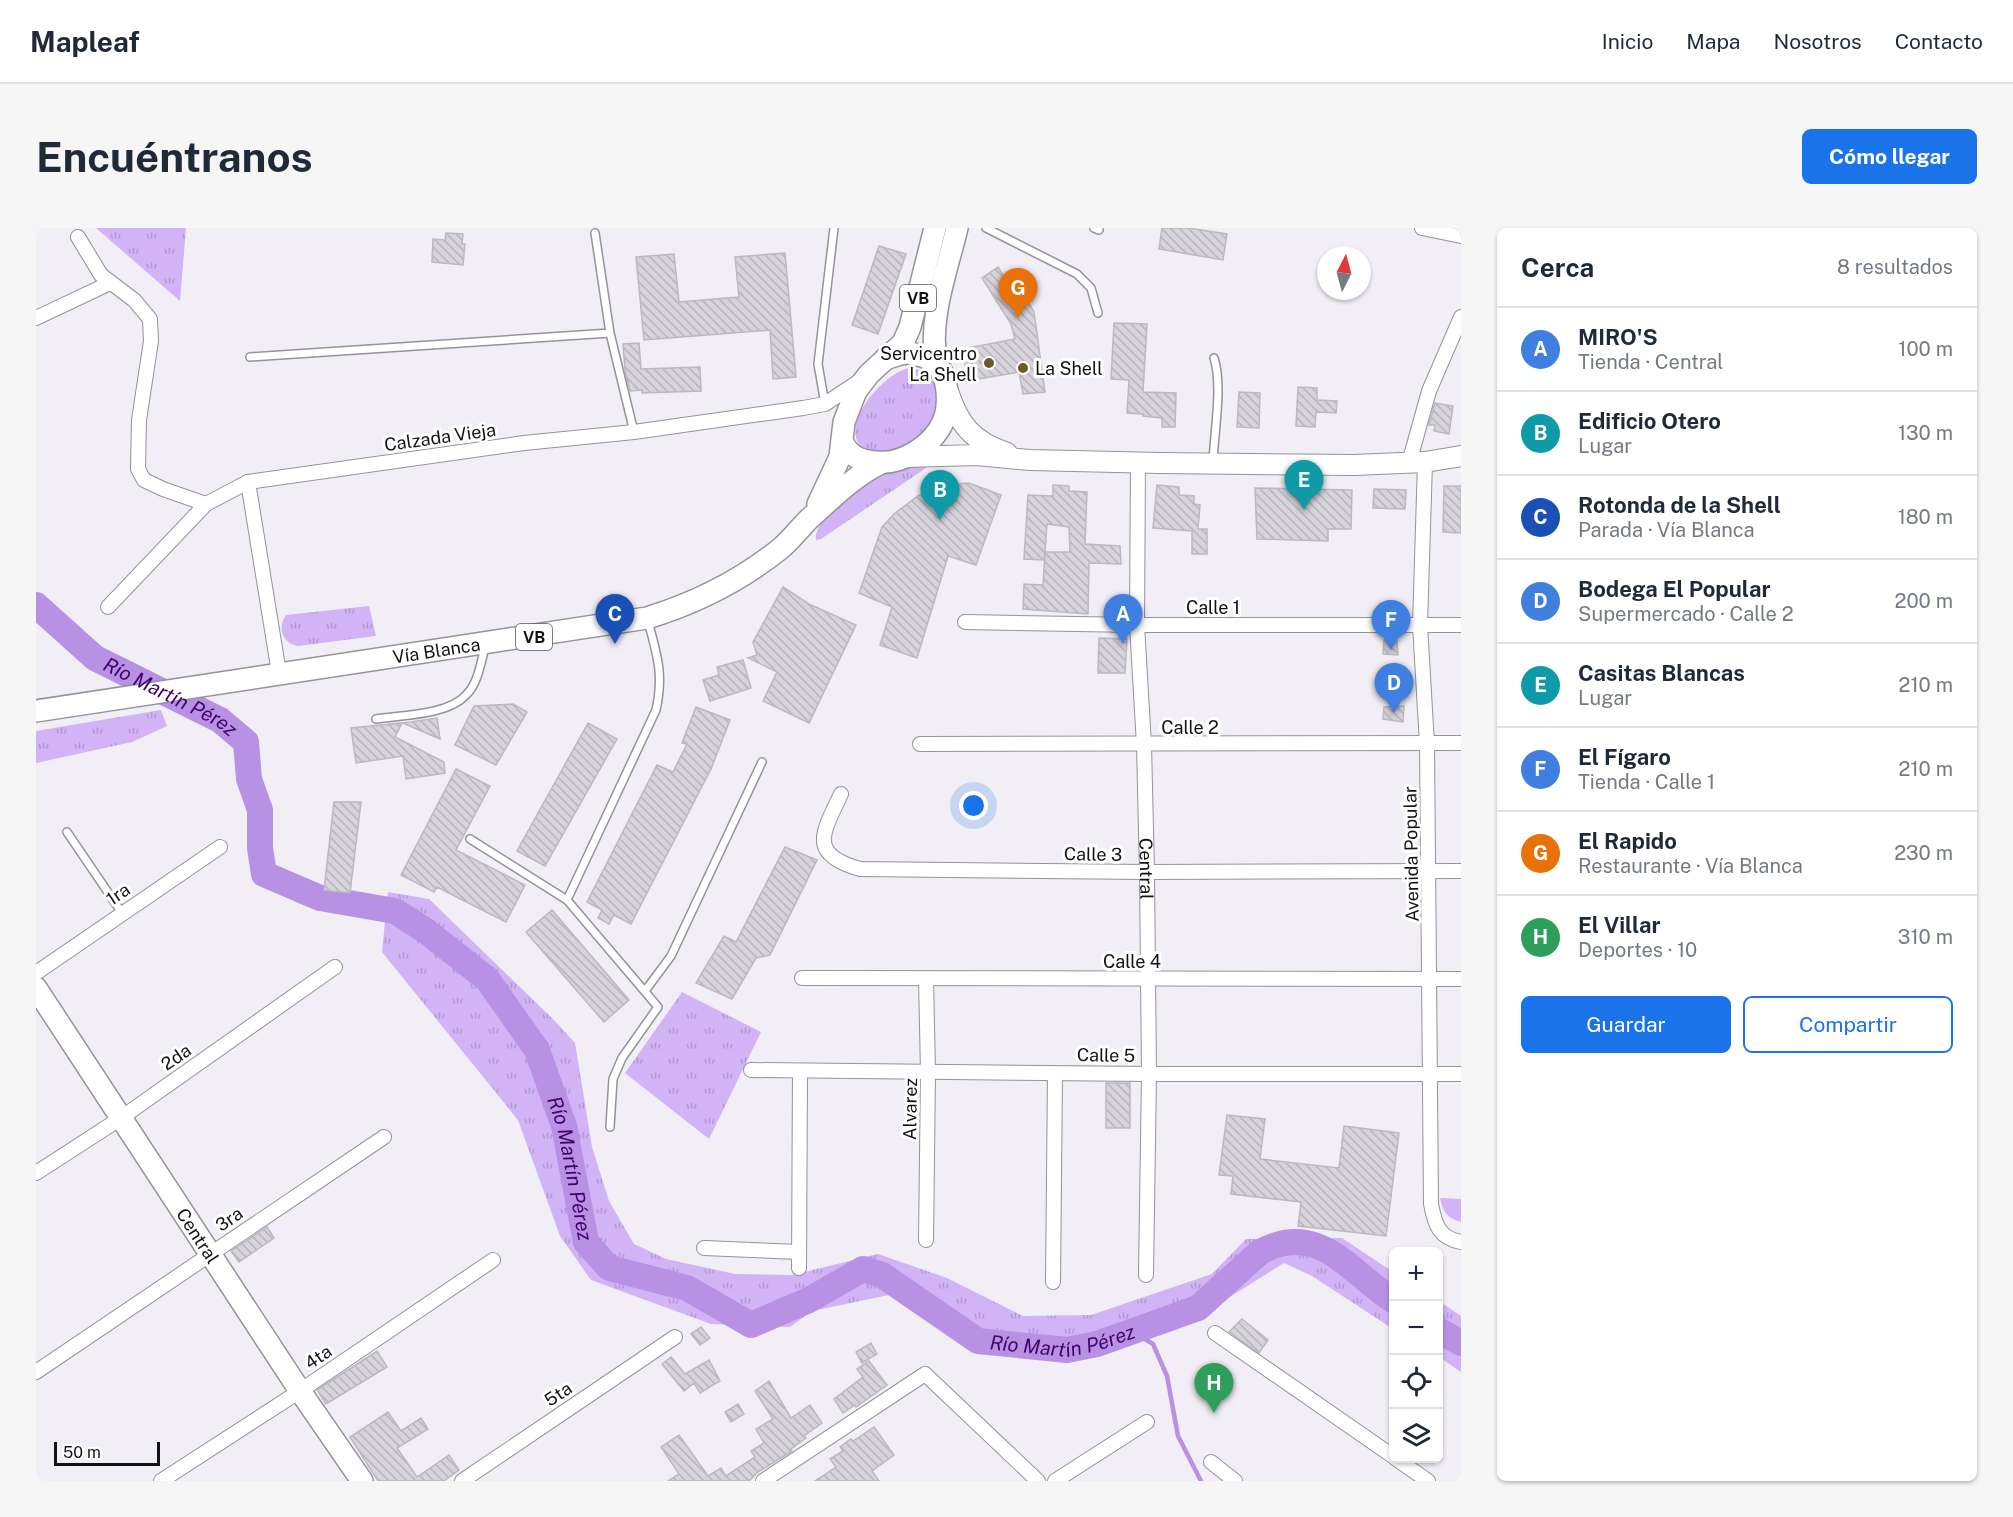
<!DOCTYPE html>
<html lang="es">
<head>
<meta charset="utf-8">
<style>
  :root { --surface:#fff; --page:#f6f6f7; --text:#1f2937; --muted:#747a83; --line:#e0e1e3; --accent:#1a73e8 }
  body { margin:0; font-family:"Public Sans",sans-serif; background:var(--page); color:var(--text) }
  .controls { position:absolute; right:18px; bottom:18px; display:grid; overflow:hidden; border-radius:9px; box-shadow:0 2px 4px #0004 }
  .controls button { width:54px; height:54px; display:grid; place-items:center; padding:0; border:0; border-bottom:2px solid var(--line); background:var(--surface); color:var(--text); font:30px sans-serif }
  .compass { position:absolute; left:1281px; top:18px; width:54px; height:54px; border-radius:50%; background:var(--surface); box-shadow:0 2px 4px #0004; rotate:6deg }
  .scale { position:absolute; left:18px; bottom:15px; width:106px; box-sizing:border-box; padding-left:6px; border:3px solid #121114; border-top:0; font-size:16px; line-height:21px; white-space:nowrap; color:#121114; -webkit-text-stroke:4px #fff; paint-order:stroke }
  .you { position:absolute; left:938px; top:578px; width:21px; height:21px; margin:-15px; border:4px solid #fff; border-radius:50%; background:#1a73e8; box-shadow:0 0 0 9px #1a73e833 }
  .badge { display:grid; place-items:center; width:39px; height:39px; border-radius:50%; background:var(--accent); color:#fff; font-size:20px; font-weight:700 }
  .pin { position:absolute; translate:-50% -50px; filter:drop-shadow(0 2px 3px #0008) }
  .pin::after { content:''; position:absolute; top:32px; width:21px; height:18px; background:inherit; clip-path:polygon(0 0,100% 0,50% 100%) }
  .list { margin:0; padding:0; list-style:none }
  h2 { display:flex; justify-content:space-between; align-items:center; height:78px; margin:0; padding:0 24px; font-size:26px }
  h2 small { font-size:20px; font-weight:400; color:var(--muted) }
  .list li { display:grid; grid-template-columns:39px 1fr auto; gap:18px; align-items:center; box-sizing:border-box; height:84px; padding:0 24px; border-top:2px solid var(--line) }
  .list b { display:block; font-size:22px; white-space:nowrap }
  .list p { margin:0; font-size:20px; white-space:nowrap; color:var(--muted) }
  .list em { font-size:20px; font-style:normal; color:var(--muted) }
  .actions { display:flex; gap:12px; padding:18px 24px }
  .actions a { flex:1; padding:14px 0; border:2px solid var(--accent); border-radius:9px; text-align:center; font-size:21px; color:var(--accent) }
  .actions .main { background:var(--accent); color:#fff }
  .icon { flex:none; width:33px; height:33px; fill:none; stroke:currentColor; stroke-width:2; stroke-linecap:round; stroke-linejoin:round }
  .map { position:relative; flex:none; width:1425px; height:1253px; overflow:hidden; border-radius:9px }
  header { display:flex; align-items:center; gap:36px; box-sizing:border-box; height:84px; padding:0 30px; background:var(--surface); border-bottom:2px solid var(--line) }
  header strong { font-size:28px }
  nav { display:flex; gap:33px; margin-inline-start:auto; font-size:21px }
  .intro { display:flex; align-items:center; justify-content:space-between; box-sizing:border-box; height:144px; padding:0 36px }
  h1 { margin:0; font-size:42px }
  .button { padding:15px 27px; border-radius:9px; background:var(--accent); color:#fff; font-size:21px; font-weight:700 }
  main { display:flex; gap:36px; padding:0 36px }
  aside { flex:1; background:var(--surface); border-radius:9px; box-shadow:0 2px 4px #0004 }
  .map>svg:first-child { display:block }
</style>
</head>
<body>
<header>
<strong>Mapleaf</strong>
<nav><a>Inicio</a><a>Mapa</a><a>Nosotros</a><a>Contacto</a></nav>
</header>
<div class="intro"><h1>Encuéntranos</h1><a class="button">Cómo llegar</a></div>
<main>
<div class="map">
<svg width="1425" height="1253" viewBox="0 0 1425 1253">
  <defs>
    <pattern id="grass-tufts" width="24" height="20" patternUnits="userSpaceOnUse" patternTransform="scale(1.5)"><rect width="24" height="20" fill="#d1b3f6"/><path d="M3 7l-1-3M5 7V3M7 7l1-3M15 17l-1-3M17 17v-4M19 17l1-3" fill="none" stroke="#b299d2"/></pattern>
    <pattern id="building-back-hatch" width="6" height="6" patternUnits="userSpaceOnUse" patternTransform="scale(1.5)"><rect width="6" height="6" fill="#d6d3da"/><path d="M-1 5l2 2M0 0l6 6M5-1l2 2" fill="none" stroke="#b7b4ba"/></pattern>
  </defs>
  <rect width="100%" height="100%" fill="#f1eef5"/>
  <path fill="url(#grass-tufts)" d="M 60,0 L 150,0 L 144,73 Z
    M 873,140 C 880,141 889,142 895,147 C 900,151 901,157 902,163 C 903,172 901,182 898,190 C 890,208 853,235 833,225 C 795,205 845,146 873,140 Z
    M 902,232 L 785,311 L 780,312 C 776,292 828,250 846,244 C 864,238 884,236 902,232 Z
    M 333,378 L 340,408 L 262,418 C 246,415 241,400 250,387 Z
    M 125,482 L 131,498 L 96,514 L 0,535 L 0,503 Z
    M 352,664 L 393,671 L 519,793 L 539,815 L 556,919 L 573,973 L 598,1016 L 630,1031 L 699,1046 L 756,1047 L 842,1026 L 911,1050 L 987,1088 L 1055,1087 L 1176,1046 L 1210,1011 L 1306,1010 L 1357,1044 L 1357,1101 L 1276,1048 L 1248,1035 L 1181,1077 L 1164,1093 L 1066,1123 L 919,1110 L 853,1067 L 776,1083 L 754,1099 L 675,1096 L 555,1052 L 524,1008 L 482,892 L 346,724 Z
    M 646,764 L 725,804 L 673,911 L 589,845 Z
    M 1404,970 L 1425,971 L 1425,994 C 1411,990 1407,984 1404,970 Z
    M 1403,1073 L 1425,1088 L 1425,1144 L 1403,1129 Z"/>
  <g fill="none" stroke-linecap="round" stroke-linejoin="round">
    <path stroke="#b891e5" stroke-width="4.5" d="M 1097,1104 L 1117,1116 L 1131,1148 L 1142,1208 L 1165,1253"/>
    <g stroke="#b891e5" stroke-width="26">
      <path id="s1" d="M 0,377 L 59,430 L 184,492 L 210,514 L 213,551 L 224,582 L 224,620 L 228,646 L 284,670 L 359,683 L 390,703 L 451,751 L 501,822 L 528,898 L 550,1014 L 573,1040 L 651,1060 L 715,1097 L 773,1072 L 827,1041 L 846,1047 L 942,1113 L 1031,1122 L 1061,1116 L 1162,1080 L 1224,1024 C 1283,992 1313,1044 1358,1073"/>
      <path d="M 1402,1102 L 1425,1115"/>
    </g>
  </g>
  <path fill="url(#building-back-hatch)" stroke="#bbb8bf" stroke-width="1.5" fill-rule="evenodd" d="M 1126,0 L 1152,0 L 1191,6 L 1187,32 L 1123,21 Z
    M 410,5 L 427,6 L 426,16 L 429,16 L 427,37 L 396,34 L 397,11 L 409,12 Z
    M 843,18 L 870,26 L 842,106 L 816,97 Z
    M 749,25 L 760,149 L 737,151 L 734,102 L 608,112 L 600,29 L 638,26 L 643,74 L 703,69 L 699,29 Z
    M 962,39 L 969,50 L 976,47 L 998,84 L 1009,164 L 987,166 L 983,144 L 932,153 L 926,121 L 979,111 L 975,96 L 946,50 Z
    M 1078,95 L 1111,96 L 1107,164 L 1140,165 L 1139,199 L 1126,199 L 1126,190 L 1107,188 L 1107,186 L 1091,185 L 1093,152 L 1075,151 Z
    M 603,115 L 605,141 L 664,139 L 665,163 L 606,165 L 606,162 L 594,163 L 589,142 L 587,116 Z
    M 1262,159 L 1281,160 L 1281,172 L 1301,173 L 1300,185 L 1280,184 L 1279,199 L 1260,198 Z
    M 1203,164 L 1224,165 L 1223,200 L 1201,199 Z
    M 1399,175 L 1417,178 L 1413,206 L 1398,203 L 1399,197 L 1393,197 Z
    M 933,255 L 965,267 L 940,337 L 912,328 L 881,430 L 844,417 L 856,379 L 823,365 L 846,299 L 859,285 L 882,268 L 907,257 Z
    M 1017,257 L 1033,258 L 1033,263 L 1051,264 L 1049,316 L 1084,318 L 1085,336 L 1053,335 L 1052,386 L 987,381 L 988,356 L 1007,357 L 1009,324 L 1008,332 L 988,331 L 992,267 L 1017,268 ZM 1011,296 L 1033,299 L 1034,324 L 1009,324 Z
    M 1121,257 L 1143,259 L 1143,267 L 1158,268 L 1158,276 L 1164,277 L 1162,301 L 1171,301 L 1171,326 L 1156,326 L 1156,303 L 1117,300 Z
    M 1408,258 L 1425,258 L 1425,305 L 1407,304 Z
    M 1219,260 L 1316,262 L 1315,301 L 1292,301 L 1292,313 L 1221,311 Z
    M 1338,261 L 1370,262 L 1369,281 L 1337,280 Z
    M 747,359 L 773,376 L 820,397 L 773,495 L 727,473 L 741,444 L 712,430 L 721,427 L 717,414 Z
    M 1063,410 L 1091,411 L 1089,445 L 1062,445 Z
    M 1348,412 L 1361,413 L 1362,427 L 1347,426 Z
    M 707,432 L 715,460 L 674,473 L 667,452 L 683,447 L 681,439 Z
    M 477,476 L 491,484 L 460,537 L 419,517 L 438,478 Z
    M 1368,478 L 1367,494 L 1347,491 L 1348,479 Z
    M 660,479 L 694,492 L 675,541 L 595,696 L 578,687 L 573,696 L 562,690 L 566,682 L 551,674 L 621,537 L 637,544 L 651,516 L 646,515 Z
    M 401,490 L 404,511 L 367,495 Z
    M 366,495 L 359,509 L 408,534 L 409,545 L 370,551 L 367,528 L 320,535 L 315,500 Z
    M 552,495 L 581,511 L 509,638 L 481,623 Z
    M 420,541 L 454,558 L 420,622 L 489,657 L 470,694 L 401,659 L 398,664 L 365,647 Z
    M 298,574 L 325,574 L 314,665 L 288,662 Z
    M 749,619 L 781,632 L 734,727 L 720,730 L 696,771 L 660,755 L 688,708 L 700,714 Z
    M 516,682 L 593,772 L 568,794 L 490,704 Z
    M 1070,855 L 1094,855 L 1094,900 L 1070,900 Z
    M 1191,887 L 1229,891 L 1224,931 L 1303,940 L 1308,898 L 1363,905 L 1350,1008 L 1262,998 L 1265,974 L 1195,966 L 1197,948 L 1183,947 Z
    M 231,999 L 238,1010 L 203,1034 L 195,1023 Z
    M 1206,1091 L 1232,1112 L 1223,1125 L 1193,1104 Z
    M 665,1099 L 674,1110 L 664,1117 L 655,1106 Z
    M 835,1115 L 841,1126 L 826,1135 L 820,1124 Z
    M 341,1123 L 351,1139 L 290,1176 L 281,1162 Z
    M 635,1129 L 649,1146 L 673,1132 L 684,1153 L 664,1165 L 658,1155 L 648,1163 L 626,1136 Z
    M 833,1133 L 851,1157 L 820,1179 L 819,1177 L 807,1185 L 798,1171 L 827,1149 L 821,1141 Z
    M 733,1153 L 755,1190 L 774,1177 L 786,1195 L 768,1208 L 770,1210 L 755,1221 L 756,1223 L 722,1244 L 713,1253 L 632,1253 L 643,1246 L 625,1219 L 643,1207 L 672,1248 L 685,1240 L 690,1248 L 719,1229 L 715,1223 L 728,1215 L 720,1201 L 737,1191 L 719,1163 Z
    M 702,1176 L 708,1186 L 695,1194 L 689,1184 Z
    M 352,1184 L 365,1203 L 385,1190 L 392,1201 L 361,1220 L 381,1249 L 413,1227 L 423,1242 L 408,1253 L 342,1253 L 314,1209 Z
    M 838,1199 L 858,1227 L 836,1243 L 843,1253 L 779,1253 L 800,1239 L 794,1231 L 807,1223 L 804,1219 L 815,1211 L 817,1213 Z"/>
  <g fill="none" stroke-linecap="round" stroke-linejoin="round">
    <g stroke="#959299" stroke-width="10">
      <path id="lane" d="M 950,0 L 1041,46 L 1055,60 L 1062,85
        M 1058,0 L 1063,2
        M 559,5 L 574,105 L 598,204
        M 214,129 L 574,105
        M 789,176 L 782,136 L 798,0
        M 1177,235 C 1178,204 1187,158 1178,130
        M 340,491 C 367,487 412,487 430,467 C 442,456 445,434 449,419
        M 31,604 L 86,685
        M 434,611 L 531,672 L 622,779 L 586,830 L 577,851 L 574,899
        M 531,672 L 620,482 C 628,446 621,427 612,393
        M 609,763 L 635,728 L 726,534"/>
    </g>
    <g stroke="#959299" stroke-width="16">
      <g id="street">
        <path d="M 1386,0 L 1425,8"/>
        <path d="M 42,9 L 65,47 L 98,72 L 114,91 L 115,113 L 103,192 L 102,241 L 108,252 L 127,261 L 170,276"/>
        <path d="M 0,90 L 74,55"/>
        <path d="M 1389,234 L 1384,397 L 1391,516 L 1395,976 C 1399,997 1403,1010 1425,1014"/>
        <path id="s2" d="M 1102,235 L 1101,397 L 1108,517 L 1111,644 L 1113,846 L 1110,1047"/>
        <path d="M 1373,235 L 1393,163 L 1425,89"/>
        <path d="M 212,254 L 243,445"/>
        <path d="M 72,379 L 170,276 L 212,254 L 488,215 L 598,204 L 767,180 L 789,176 L 822,154"/>
        <path d="M 929,394 L 1101,397 L 1425,397"/>
        <path d="M 884,516 L 1425,515"/>
        <path d="M 805,566 C 788,603 770,626 824,641 L 1111,644 L 1425,643"/>
        <path d="M 0,745 L 184,619"/>
        <path d="M 766,750 L 1425,751"/>
        <path d="M 890,751 L 892,844 L 890,1012"/>
        <path d="M 715,842 L 1113,846 L 1425,846"/>
        <path d="M 0,945 L 85,890 L 299,739"/>
        <path d="M 668,1020 L 763,1024"/>
        <path d="M 763,1040 L 764,843"/>
        <path d="M 1017,1054 L 1019,845"/>
        <path d="M 1179,1105 L 1358,1229"/>
        <path d="M 0,1144 L 348,909"/>
        <path d="M 1359,1230 L 1392,1253"/>
        <path d="M 1175,1234 L 1199,1253"/>
        <path d="M 125,1253 L 264,1163 L 457,1032"/>
        <path d="M 426,1253 L 639,1109"/>
        <path d="M 727,1253 L 889,1146 L 1002,1253"/>
        <path d="M 1019,1253 L 1111,1194"/>
      </g>
    </g>
    <g stroke="#959299" stroke-width="22">
      <path id="secondary" d="M 912,163 C 923,197 936,213 971,225
        M 870,229 L 941,227 L 994,232 L 1123,235 L 1318,237 L 1389,234 L 1425,228"/>
    </g>
    <g stroke="#959299" stroke-width="24">
      <g id="primary">
        <path d="M 901,137 C 891,94 911,42 921,0"/>
        <path d="M 807,215 C 814,229 825,233 840,234 C 866,237 896,218 907,194 C 914,178 913,150 901,137 C 895,130 881,126 872,125 C 865,125 856,129 849,131"/>
        <path d="M 782,276 L 804,229 L 808,194 L 820,163 L 833,146 L 867,115 L 874,99 L 899,0"/>
        <path id="s3" d="M 0,483 L 611,390 C 660,375 704,353 744,321 C 755,312 763,301 773,291 C 795,271 818,248 845,235"/>
        <path id="s4" d="M 0,760 L 264,1163 L 326,1253"/>
      </g>
    </g>
    <use href="#lane" stroke="#fff" stroke-width="7"/>
    <use href="#street" stroke="#fff" stroke-width="14"/>
    <use href="#secondary" stroke="#fff" stroke-width="20"/>
    <use href="#primary" stroke="#fff" stroke-width="21"/>
  </g>
  <g fill="#695b28" stroke="#fff" stroke-width="2">
    <circle cx="953" cy="135" r="6"/>
    <circle cx="987" cy="140" r="6"/>
  </g>
  <g text-anchor="middle" dominant-baseline="central" stroke-width="6" stroke-linejoin="round" paint-order="stroke">
    <g fill="#fff" stroke="#59585a" stroke-width="1.5">
      <rect x="864" y="57" width="36" height="26" rx="4.5"/>
      <rect x="480" y="396" width="36" height="26" rx="4.5"/>
    </g>
    <g font-size="16" font-weight="bold" fill="#121114">
      <text x="882" y="70">VB</text>
      <text x="498" y="409">VB</text>
    </g>
    <g font-size="18" fill="#121114" stroke="#fff" text-anchor="end">
      <text x="941" y="125">Servicentro<tspan x="941" dy="21">La Shell</tspan></text>
      <text x="999" y="140" text-anchor="start">La Shell</text>
    </g>
    <g font-size="18" fill="#121114" stroke="#fff">
      <text transform="translate(404 209) rotate(-8)">Calzada Vieja</text>
      <text x="1177" y="379">Calle 1</text>
      <text stroke="none"><textPath href="#s3" startOffset="405">Vía Blanca</textPath></text>
      <text x="1154" y="499">Calle 2</text>
      <text transform="translate(1057 626) rotate(1)">Calle 3</text>
      <text transform="translate(1375 626) rotate(-91)">Avenida Popular</text>
      <text stroke="none"><textPath href="#s2" startOffset="406">Central</textPath></text>
      <text transform="translate(82 666) rotate(-34)">1ra</text>
      <text x="1096" y="733">Calle 4</text>
      <text transform="translate(1070 827) rotate(1)">Calle 5</text>
      <text transform="translate(140 829) rotate(-35)">2da</text>
      <text transform="translate(874 881) rotate(-89)">Alvarez</text>
      <text transform="translate(193 991) rotate(-34)">3ra</text>
      <text stroke="none"><textPath href="#s4" startOffset="296">Central</textPath></text>
      <text transform="translate(282 1129) rotate(-34)">4ta</text>
      <text transform="translate(522 1166) rotate(-34)">5ta</text>
    </g>
    <g font-size="20" font-style="italic" fill="#41026a" stroke="#fff">
      <text stroke="none"><textPath href="#s1" startOffset="164">Río Martín Pérez</textPath></text>
      <text stroke="none"><textPath href="#s1" startOffset="849">Río Martín Pérez</textPath></text>
      <text stroke="none"><textPath href="#s1" startOffset="1461">Río Martín Pérez</textPath></text>
    </g>
  </g>
</svg>
<div class="controls">
<button>+</button>
<button>−</button>
<button><svg class="icon" aria-label="locate" viewBox="0 0 24 24"><circle cx="12" cy="12" r="6"/><path d="M12 2v4M12 18v4M2 12h4M18 12h4"/></svg></button>
<button><svg class="icon" aria-label="layers" viewBox="0 0 24 24"><path d="M12 4l9 5-9 5-9-5zM3 14l9 5 9-5"/></svg></button>
</div>
<svg class="compass" viewBox="-18 -18 36 36"><path d="M0-13l5 13h-10z" fill="#e53935"/><path d="M0 13l5-13h-10z" fill="#747a83"/></svg>
<div class="scale">50 m</div>
<div class="you"></div>
<div class="pin badge" style="left:1087px;top:416px;background:#3f7fe0">A</div>
<div class="pin badge" style="left:904px;top:292px;background:#0f9aa8">B</div>
<div class="pin badge" style="left:579px;top:416px;background:#1a4fb4">C</div>
<div class="pin badge" style="left:1358px;top:485px;background:#3f7fe0">D</div>
<div class="pin badge" style="left:1268px;top:282px;background:#0f9aa8">E</div>
<div class="pin badge" style="left:1355px;top:422px;background:#3f7fe0">F</div>
<div class="pin badge" style="left:982px;top:90px;background:#e8710a">G</div>
<div class="pin badge" style="left:1178px;top:1185px;background:#2e9e5b">H</div>
</div>
<aside>
<h2>Cerca<small>8 resultados</small></h2>
<ul class="list">
<li><span class="badge" style="background:#3f7fe0">A</span><div><b>MIRO'S</b><p>Tienda · Central</p></div><em>100 m</em></li>
<li><span class="badge" style="background:#0f9aa8">B</span><div><b>Edificio Otero</b><p>Lugar</p></div><em>130 m</em></li>
<li><span class="badge" style="background:#1a4fb4">C</span><div><b>Rotonda de la Shell</b><p>Parada · Vía Blanca</p></div><em>180 m</em></li>
<li><span class="badge" style="background:#3f7fe0">D</span><div><b>Bodega El Popular</b><p>Supermercado · Calle 2</p></div><em>200 m</em></li>
<li><span class="badge" style="background:#0f9aa8">E</span><div><b>Casitas Blancas</b><p>Lugar</p></div><em>210 m</em></li>
<li><span class="badge" style="background:#3f7fe0">F</span><div><b>El Fígaro</b><p>Tienda · Calle 1</p></div><em>210 m</em></li>
<li><span class="badge" style="background:#e8710a">G</span><div><b>El Rapido</b><p>Restaurante · Vía Blanca</p></div><em>230 m</em></li>
<li><span class="badge" style="background:#2e9e5b">H</span><div><b>El Villar</b><p>Deportes · 10</p></div><em>310 m</em></li>
</ul>
<div class="actions"><a class="main">Guardar</a><a>Compartir</a></div>
</aside>
</main>
</body>
</html>
